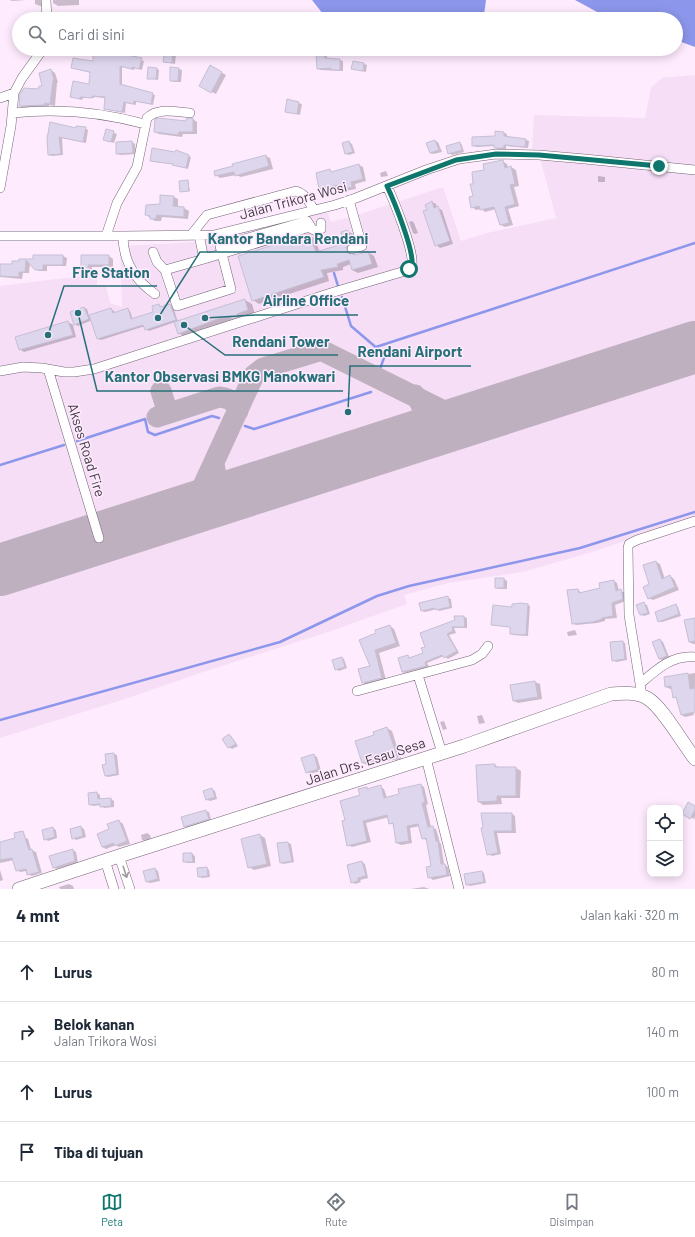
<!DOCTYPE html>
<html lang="id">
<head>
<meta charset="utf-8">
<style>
  :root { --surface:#fff; --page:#f6f6f7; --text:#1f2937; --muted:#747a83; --line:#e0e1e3; --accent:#0f766e }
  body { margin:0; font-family:Barlow,sans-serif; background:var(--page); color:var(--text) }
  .controls { position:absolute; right:12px; bottom:12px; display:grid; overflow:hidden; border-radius:8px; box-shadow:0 2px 10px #0003 }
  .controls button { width:36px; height:36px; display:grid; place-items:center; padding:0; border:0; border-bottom:1px solid var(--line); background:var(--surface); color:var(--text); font:20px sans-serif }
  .stop { position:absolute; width:12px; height:12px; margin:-9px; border:3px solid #0f766e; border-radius:50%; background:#fff }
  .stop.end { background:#0f766e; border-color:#fff; box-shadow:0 1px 4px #0008 }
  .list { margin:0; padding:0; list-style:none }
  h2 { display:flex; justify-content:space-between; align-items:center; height:52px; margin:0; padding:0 16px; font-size:17px }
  h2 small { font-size:13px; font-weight:400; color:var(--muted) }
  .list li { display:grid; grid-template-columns:26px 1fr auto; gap:12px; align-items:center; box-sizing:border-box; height:60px; padding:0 16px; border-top:1px solid var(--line) }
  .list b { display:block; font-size:15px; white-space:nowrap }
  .list p { margin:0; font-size:13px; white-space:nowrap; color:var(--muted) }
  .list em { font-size:13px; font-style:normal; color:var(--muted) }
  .icon { flex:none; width:22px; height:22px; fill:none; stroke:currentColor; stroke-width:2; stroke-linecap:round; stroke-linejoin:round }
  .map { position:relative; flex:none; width:695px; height:889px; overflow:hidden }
  .search { position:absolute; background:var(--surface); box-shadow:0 2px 10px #0003; left:12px; right:12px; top:12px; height:44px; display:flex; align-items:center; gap:10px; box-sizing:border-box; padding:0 14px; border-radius:22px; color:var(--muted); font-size:15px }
  .sheet { height:292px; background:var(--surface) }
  nav { display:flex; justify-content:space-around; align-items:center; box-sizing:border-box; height:56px; border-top:1px solid var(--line); background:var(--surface); font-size:11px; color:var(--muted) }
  nav a { display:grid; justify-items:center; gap:2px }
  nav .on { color:var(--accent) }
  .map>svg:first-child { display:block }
</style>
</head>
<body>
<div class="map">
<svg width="695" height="889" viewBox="0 0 695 889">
  <rect width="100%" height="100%" fill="#feebfe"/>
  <path fill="#f6def7" d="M 695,75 L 695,517 L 595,551 L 523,572 L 448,583 L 404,595 L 407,604 L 328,632 L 200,673 L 131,697 L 0,738 L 0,286 L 97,274 L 97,285 L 106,286 L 110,303 L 122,307 L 120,246 L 197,242 L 313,214 L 328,213 L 331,222 L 354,216 L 443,187 L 461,241 L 487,233 L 556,218 L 538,150 L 532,150 L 534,115 L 645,118 L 651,88 L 656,83 L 662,78 Z"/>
  <path fill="#8c96eb" d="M 312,0 L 486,0 L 484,15 L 479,19 L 327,19 Z
    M 575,0 L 695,0 L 695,47 L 676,40 L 676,19 L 616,19 L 601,14 Z"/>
  <path fill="#0003" d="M 10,0 L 26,0 L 12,1 Z
    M 35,0 L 46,0 L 45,6 L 40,6 L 35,4 Z
    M 53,0 L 79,0 L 79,5 L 58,6 L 53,3 Z
    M 94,49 L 121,49 L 120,54 L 144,61 L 142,70 L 135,68 L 134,70 L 122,67 L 122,86 L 155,95 L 153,105 L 136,101 L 136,105 L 126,103 L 125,113 L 105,109 L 106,98 L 94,97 L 94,98 L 83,98 L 82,100 L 71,96 L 90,85 L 91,73 L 72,68 L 94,62 Z
    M 166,51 L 176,54 L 175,64 L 164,62 Z
    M 324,54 L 327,56 L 327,59 L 340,60 L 343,61 L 343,71 L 320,70 L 318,68 Z
    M 364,64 L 367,65 L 366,72 L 352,69 Z
    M 211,67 L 226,75 L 216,94 L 200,86 Z
    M 156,68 L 159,70 L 158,80 L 148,78 Z
    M 179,69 L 182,70 L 181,82 L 174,82 L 171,80 Z
    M 51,70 L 55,73 L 58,82 L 57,83 L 55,106 L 49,105 L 49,107 L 24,108 L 20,106 L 44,87 Z
    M 288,101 L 302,104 L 300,115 L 286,111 Z
    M 193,119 L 197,122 L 197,134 L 183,134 L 182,137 L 159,134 L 155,132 L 187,122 Z
    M 85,128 L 88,130 L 86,143 L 62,138 L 63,155 L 52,156 L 49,155 L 48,139 L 77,129 Z
    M 106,130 L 117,134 L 114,143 L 107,141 Z
    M 496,132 L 504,133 L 507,134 L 507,137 L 526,140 L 529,141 L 528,148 L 506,146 L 506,149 L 498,149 L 495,148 L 495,146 L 476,147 L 473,145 L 496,137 Z
    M 435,141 L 438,142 L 442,152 L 433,154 L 430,153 Z
    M 132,142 L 135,144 L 136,154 L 120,155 L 117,153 L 117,143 Z
    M 349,142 L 352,144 L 355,153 L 349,155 L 346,154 Z
    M 460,143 L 462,145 L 464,152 L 452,155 L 449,153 Z
    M 188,156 L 191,157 L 188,169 L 173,164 L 154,162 L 151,160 Z
    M 266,156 L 270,158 L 273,169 L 241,177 L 236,175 L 220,178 L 216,175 Z
    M 502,161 L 507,164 L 508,168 L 511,167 L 516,170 L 519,186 L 514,187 L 519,206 L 508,209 L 513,225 L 505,227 L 501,225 L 496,209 L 485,212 L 481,209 L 476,210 L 472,207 L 474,196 L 474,185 L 485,171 Z
    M 359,165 L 363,167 L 366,181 L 355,184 L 356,189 L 345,191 L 340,187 L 324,191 L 320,188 L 330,171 L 334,173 Z
    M 386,171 L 388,176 L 381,177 L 380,173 Z
    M 598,176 L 605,177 L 605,182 L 598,182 Z
    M 188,181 L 190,191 L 182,192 L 180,182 Z
    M 174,197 L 178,199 L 178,208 L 184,208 L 189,211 L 188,219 L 162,217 L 161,221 L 155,221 L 146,215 Z
    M 432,202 L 436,204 L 437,208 L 442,210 L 453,244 L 440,248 L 436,245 Z
    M 412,221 L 414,223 L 418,233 L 415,234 L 413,233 L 409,222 Z
    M 347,231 L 353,234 L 357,246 L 352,251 L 353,256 L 356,256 L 368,252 L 374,256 L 378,267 L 358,273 L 352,270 L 351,264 L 343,267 L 343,270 L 327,273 L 329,281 L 259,304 L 253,300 L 308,235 L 314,238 L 320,252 L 341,245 L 343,236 Z
    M 63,256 L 67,258 L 66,266 L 47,266 L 47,271 L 39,271 L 30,263 L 29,273 L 23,273 L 22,279 L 0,277 L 0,265 L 13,265 L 20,262 L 20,260 L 34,260 Z
    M 82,256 L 109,256 L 113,259 L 113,267 L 92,267 L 92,274 L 87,273 L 82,270 Z
    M 245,300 L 252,304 L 255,314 L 186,337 L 178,333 L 175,322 L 149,331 L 146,329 L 145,326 L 101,340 L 98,339 L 92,320 L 78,326 L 75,324 L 84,308 L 87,309 L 89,316 L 111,309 L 114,311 L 115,313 L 127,309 L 130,311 L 133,320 L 154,312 L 159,305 L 162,307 L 170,305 L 173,307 L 178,322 Z
    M 68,322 L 73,325 L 76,337 L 24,352 L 19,349 Z
    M 656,562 L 660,564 L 665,579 L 670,576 L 674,579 L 679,590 L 653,600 L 648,598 L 650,585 Z
    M 504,579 L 507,581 L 507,589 L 499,589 L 496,588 Z
    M 614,581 L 617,583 L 619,591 L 624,592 L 626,601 L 615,605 L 617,618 L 605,619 L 605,621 L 597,623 L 576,625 L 573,623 L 578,590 L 582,593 L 601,589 Z
    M 448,598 L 451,599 L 452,608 L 439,611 L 437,609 L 425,612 L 422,611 Z
    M 644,604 L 647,605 L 650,614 L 644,616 L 641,615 Z
    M 528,605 L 530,606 L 528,636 L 513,635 L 511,633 L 511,627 L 492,624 L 512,608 Z
    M 676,605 L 678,607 L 681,616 L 662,622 L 659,621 Z
    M 464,617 L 467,618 L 467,628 L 454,628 L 456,633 L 449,635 L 459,653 L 448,659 L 444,656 L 427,663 L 429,667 L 405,673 L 402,672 L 408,657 L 412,658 L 424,654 L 426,647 Z
    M 695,619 L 695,644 L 693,644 L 689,642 Z
    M 390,626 L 394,629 L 400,646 L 379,653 L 386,680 L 367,685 L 363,683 L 372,666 L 377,633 Z
    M 575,630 L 577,635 L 568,636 L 567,632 Z
    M 660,640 L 663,642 L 669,657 L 662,660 L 659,659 Z
    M 622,642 L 625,643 L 627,660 L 616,662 L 613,660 Z
    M 342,658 L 344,659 L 347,668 L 339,671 L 336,669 Z
    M 695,673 L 695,698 L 690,699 L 694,715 L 685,717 L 682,715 L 678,699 L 674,697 L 673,688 L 670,689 L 666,687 L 665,678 Z
    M 535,682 L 540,684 L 542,699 L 518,703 L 514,701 Z
    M 482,715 L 485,723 L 479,724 L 477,716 Z
    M 444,721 L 447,729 L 443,730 L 440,722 Z
    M 387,728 L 392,731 L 400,756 L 393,758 L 395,760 L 401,757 L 402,760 L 398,762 L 393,759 L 388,761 L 386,760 L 367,765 L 363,763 L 375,735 Z
    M 229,735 L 231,736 L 238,746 L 232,749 L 229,747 Z
    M 114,754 L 117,755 L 119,775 L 108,777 L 106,776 L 107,765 Z
    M 314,755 L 317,757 L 321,771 L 309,774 L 307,772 Z
    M 495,765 L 500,768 L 516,768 L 521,771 L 520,798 L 501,798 L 502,804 L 483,805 L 479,802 Z
    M 421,785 L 424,787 L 428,804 L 426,805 L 431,827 L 436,829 L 440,843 L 441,844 L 444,864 L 448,867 L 450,876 L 433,880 L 429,877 L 432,867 L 427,841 L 423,838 L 420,826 L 410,828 L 412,843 L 401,845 L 397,843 L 394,825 L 390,823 L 389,817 L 366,823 L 371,842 L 352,847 L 348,845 L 346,821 L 366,788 L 369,790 L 380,787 L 384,789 L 387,798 L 400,795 Z
    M 212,789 L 215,791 L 217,799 L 210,801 L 207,800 L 204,792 Z
    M 97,793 L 100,795 L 100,800 L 111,799 L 114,801 L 114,807 L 104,808 L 101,805 L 93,806 L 90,804 Z
    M 695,807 L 695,817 L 694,819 L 683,814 Z
    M 206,811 L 209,812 L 211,820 L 187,828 L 184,826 L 182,818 Z
    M 512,814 L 515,816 L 516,833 L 497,833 L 501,854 L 492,856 L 488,854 L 483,829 Z
    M 119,821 L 123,824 L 130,844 L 119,847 L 116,845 L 106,849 L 102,847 L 110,830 Z
    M 81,827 L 84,829 L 86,837 L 76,840 L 73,838 Z
    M 53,828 L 56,830 L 57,838 L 48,841 L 45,839 Z
    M 147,833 L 150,835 L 151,839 L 145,841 L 142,840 L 141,835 Z
    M 260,835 L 265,838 L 271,866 L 254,870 L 249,867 Z
    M 24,837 L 28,839 L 31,850 L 36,852 L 42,873 L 32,876 L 28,874 L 27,871 L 20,872 L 17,870 L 14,860 L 0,863 L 0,844 Z
    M 288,843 L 291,844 L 294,862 L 283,864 L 281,862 L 278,844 Z
    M 73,850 L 76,852 L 78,863 L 56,869 L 54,867 Z
    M 184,854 L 192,854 L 195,856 L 195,863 L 187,863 L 184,861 Z
    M 362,862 L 365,864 L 368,878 L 360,880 L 361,882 L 355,884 L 352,882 Z
    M 207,868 L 209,870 L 210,877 L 202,878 L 199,876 Z
    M 155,869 L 158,871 L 160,881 L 150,883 L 147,882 L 144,872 Z
    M 0,870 L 3,880 L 0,881 Z
    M 482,872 L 484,873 L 486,883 L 470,886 L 467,885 Z
    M 69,884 L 73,886 L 74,889 L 60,889 L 59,887 Z
    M 424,887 L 429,889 L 411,889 Z"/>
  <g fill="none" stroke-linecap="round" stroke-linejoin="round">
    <path stroke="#8c96eb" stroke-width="2.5" d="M 334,273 L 338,286
      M 342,297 L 351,326 L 385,355 L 380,369
      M 376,347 L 695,243
      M 245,426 L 254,429 L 371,392
      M 77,441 L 145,419 L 148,432 L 155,435 L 212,416 L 219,418
      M 0,465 L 64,445
      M 0,720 L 280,642 L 377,596 L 409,586 L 580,548 L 695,512"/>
    <path stroke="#bfb0c0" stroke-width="21" d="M 161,391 L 166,407 L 163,415
      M 415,395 C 427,411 425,420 415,436
      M 157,417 L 219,397 C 229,398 235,401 238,411
      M 257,487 C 232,492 216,492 214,462 L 254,375 L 263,368 L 319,351 L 323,351 L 454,416 L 465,418 L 474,418
      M 186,510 L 196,501 L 214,462"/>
    <path stroke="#bfb0c0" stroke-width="52" d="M 0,570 L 695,347"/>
  </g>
  <path fill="#ded6ed" stroke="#c6bfd5" d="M 93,49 L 119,49 L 118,53 L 142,58 L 139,69 L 132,67 L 132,69 L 120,66 L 120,84 L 153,93 L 151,104 L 134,101 L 133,104 L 124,102 L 122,112 L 104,109 L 105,97 L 92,96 L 92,98 L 80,97 L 80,99 L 70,97 L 73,81 L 89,84 L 90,72 L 71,68 L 73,58 L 93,61 Z
    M 165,50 L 173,52 L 172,63 L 163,62 Z
    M 324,53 L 325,58 L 340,59 L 340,70 L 331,70 L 331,68 L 317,69 L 316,54 Z
    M 353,61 L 364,63 L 363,71 L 351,69 Z
    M 210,65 L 222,72 L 211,93 L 199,86 Z
    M 148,67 L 157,68 L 156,79 L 147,79 Z
    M 170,67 L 179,68 L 178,81 L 170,81 Z
    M 51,69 L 54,80 L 53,81 L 50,104 L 45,103 L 45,105 L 19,106 L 20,94 L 24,88 L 38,89 L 39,86 L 42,86 L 39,73 Z
    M 287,99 L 299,102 L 297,114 L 285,112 Z
    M 158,118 L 186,121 L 186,119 L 193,118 L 193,132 L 179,132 L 178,135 L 154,132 L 155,119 Z
    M 50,122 L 76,128 L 76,126 L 86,127 L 83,142 L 59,137 L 61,154 L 48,155 L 47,139 Z
    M 106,129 L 114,131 L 111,142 L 103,140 Z
    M 495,131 L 504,132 L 504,136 L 526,139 L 525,147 L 504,145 L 504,148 L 494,148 L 494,145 L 472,146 L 472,137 L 495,136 Z
    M 435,140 L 439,150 L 430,153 L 426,143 Z
    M 132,141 L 133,153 L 116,154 L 116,142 Z
    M 349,141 L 353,152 L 345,154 L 342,143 Z
    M 460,142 L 462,150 L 448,154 L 446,146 Z
    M 152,148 L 175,152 L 176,150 L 189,155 L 186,168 L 172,165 L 173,164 L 150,161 Z
    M 266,155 L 269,166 L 235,176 L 234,172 L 215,176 L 214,171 L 233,166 L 232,164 Z
    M 503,160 L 505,168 L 511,166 L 515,184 L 510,185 L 515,204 L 505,207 L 509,223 L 500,225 L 494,207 L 480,210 L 479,206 L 471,208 L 469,197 L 473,196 L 470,184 L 473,184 L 472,172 L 484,170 L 483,164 Z
    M 359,164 L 363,179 L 351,182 L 352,187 L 340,190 L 338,185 L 319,189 L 316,173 L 330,169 L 331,172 Z
    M 188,180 L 189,191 L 180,192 L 179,181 Z
    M 160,195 L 174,196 L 173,206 L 184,207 L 184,217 L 157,215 L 156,219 L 150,219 L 150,216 L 145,215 L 146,205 L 160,204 Z
    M 432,201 L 434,208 L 438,206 L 450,241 L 435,246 L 423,211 L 427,210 L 425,205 Z
    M 347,230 L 352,243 L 346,247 L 348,253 L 356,255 L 368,251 L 372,264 L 352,270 L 349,260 L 337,264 L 338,267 L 321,270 L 324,277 L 252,301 L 238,256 L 309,234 L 316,252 L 339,245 L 337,238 L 342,236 L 341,232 Z
    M 33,255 L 63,255 L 63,265 L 43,265 L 43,270 L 35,270 L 26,260 L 25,272 L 19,272 L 19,277 L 0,276 L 0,264 L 12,264 L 12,261 L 19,261 L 19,259 L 33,259 Z
    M 81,255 L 109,255 L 109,265 L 88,265 L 88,272 L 81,271 Z
    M 245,299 L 248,310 L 237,314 L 238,317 L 231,319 L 231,316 L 220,318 L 178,334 L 174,322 Z
    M 159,304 L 160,307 L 170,304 L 176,320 L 145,330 L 143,325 L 97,339 L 89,315 L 111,308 L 113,313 L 128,308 L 131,319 L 153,312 L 152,306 Z
    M 84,307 L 89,319 L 74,325 L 70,312 Z
    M 68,321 L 73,335 L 19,350 L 15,337 Z
    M 656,561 L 662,579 L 670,575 L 675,587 L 648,599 L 643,587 L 649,584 L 643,565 Z
    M 495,578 L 504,578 L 504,588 L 495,588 Z
    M 614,580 L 616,591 L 621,589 L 623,599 L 612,603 L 613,616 L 602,618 L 602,619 L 593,622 L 572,624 L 567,590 L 578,589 L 579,593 L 600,588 L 599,583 Z
    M 448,596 L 450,607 L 436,610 L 435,608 L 421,611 L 419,603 Z
    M 644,602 L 648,613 L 640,615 L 636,605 Z
    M 521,603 L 528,604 L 526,635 L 510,634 L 510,627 L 491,625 L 493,605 L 512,607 L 512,604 Z
    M 676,604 L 679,614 L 658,622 L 655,612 Z
    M 454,616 L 464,616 L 465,627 L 452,627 L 453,631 L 447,634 L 457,651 L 444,658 L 442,655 L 425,662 L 426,666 L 402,672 L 398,658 L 408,655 L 409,658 L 423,653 L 421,648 L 425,647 L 420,633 L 455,620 Z
    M 695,618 L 695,641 L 689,642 L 684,620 Z
    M 390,625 L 396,643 L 375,650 L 382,678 L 362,683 L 358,669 L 370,666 L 359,640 L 376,633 L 375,630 Z
    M 660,639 L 667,656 L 659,659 L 652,642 Z
    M 623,641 L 625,659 L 612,661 L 610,642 Z
    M 342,657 L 345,667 L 335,670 L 332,660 Z
    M 688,673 L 690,689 L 695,688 L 695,712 L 681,715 L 676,697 L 673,698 L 671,686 L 665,687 L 664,677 Z
    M 535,681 L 538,697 L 513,701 L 510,685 Z
    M 387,727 L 398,758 L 392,760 L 391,756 L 383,759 L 382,757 L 362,763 L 355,741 L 374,735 L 373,732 Z
    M 229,734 L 236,744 L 228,748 L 222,739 Z
    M 114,753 L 117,774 L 105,776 L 102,765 L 106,764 L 105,754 Z
    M 314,754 L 318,769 L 306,773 L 301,758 Z
    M 495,764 L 495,767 L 516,767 L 516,796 L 497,796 L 497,801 L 478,802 L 476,765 Z
    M 421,784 L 425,802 L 422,803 L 428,827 L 433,826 L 436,841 L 438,841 L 441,864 L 445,864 L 447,875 L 428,878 L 426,867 L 431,866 L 426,838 L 422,839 L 418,824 L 407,826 L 409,841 L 396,843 L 393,823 L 389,824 L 387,815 L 363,821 L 367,841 L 347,846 L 342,821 L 345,820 L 340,801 L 360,795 L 358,789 L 367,787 L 367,789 L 381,785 L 384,798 L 399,794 L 398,789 Z
    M 212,788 L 215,797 L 206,800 L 203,791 Z
    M 97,792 L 98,799 L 111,798 L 111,806 L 100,807 L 100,804 L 89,805 L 88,793 Z
    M 688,802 L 695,806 L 695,810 L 690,819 L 682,814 Z
    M 206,810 L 209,819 L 184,827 L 181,817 Z
    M 481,813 L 512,813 L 512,831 L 494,831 L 498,853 L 487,855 L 481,828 L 483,828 Z
    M 119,820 L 127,841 L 114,846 L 114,843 L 102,847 L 97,834 L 109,829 L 107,824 Z
    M 81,826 L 83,836 L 72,839 L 70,829 Z
    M 53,827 L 55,837 L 44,840 L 42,830 Z
    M 23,831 L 29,850 L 32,849 L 39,872 L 27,875 L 26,869 L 16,871 L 12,858 L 0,860 L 0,842 L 15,838 L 14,833 Z
    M 260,834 L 267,864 L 248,868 L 241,839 Z
    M 288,842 L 292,861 L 280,863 L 277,843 Z
    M 73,849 L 75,861 L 53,868 L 49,856 Z
    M 183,853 L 192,853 L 193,862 L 183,862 Z
    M 362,861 L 366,876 L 358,878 L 358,881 L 351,883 L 347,865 Z
    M 207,867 L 208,876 L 198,877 L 197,868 Z
    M 155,868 L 158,879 L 146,882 L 143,871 Z
    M 482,871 L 484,882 L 466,885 L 464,874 Z"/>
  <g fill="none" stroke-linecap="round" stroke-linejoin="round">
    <g stroke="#736474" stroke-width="10">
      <path id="minor" d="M 46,0 L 47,19
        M 0,98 L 14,93
        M 13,113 C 58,108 101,112 145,124
        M 0,188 L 11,126 L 14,93 L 22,78 L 43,49
        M 349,200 L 362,246 L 352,249
        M 191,235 L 207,215 L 296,191 C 306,194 309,202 314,210
        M 0,236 L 123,236 L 214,235 L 335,205 L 356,198 L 426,170 L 459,159 L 496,154 L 539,155 L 585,159 L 695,170
        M 106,236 L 117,203 L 137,167 L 147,118 C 158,107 176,112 190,113
        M 123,236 C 123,261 135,280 155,294
        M 153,252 L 157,262 L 165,270 L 204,259 L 199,235
        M 204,259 L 310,227
        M 165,270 L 177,306 L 231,289 L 220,246 L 307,221 L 312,229 L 316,231 L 321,229 L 321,223
        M 48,369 L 99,538
        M 0,371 L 23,367 L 42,368 L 64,372 L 74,372 L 94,369 L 334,292 L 405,271 L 412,265 C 414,250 394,201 387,186
        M 418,675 L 442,753
        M 641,683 C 657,669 672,655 695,657
        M 357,691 L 472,660 L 482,654 L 488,646
        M 642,696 L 629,615 L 628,548 L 629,544 L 637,540 L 695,521
        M 426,758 L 459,889
        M 119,856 L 130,889
        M 105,860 L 114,889"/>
    </g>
    <g stroke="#736474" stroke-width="14">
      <path id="highway" d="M 19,889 L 119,856 L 464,746 L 611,694 C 623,693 636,692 647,698 C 662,706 683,744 695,759"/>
    </g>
    <use href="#minor" stroke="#fff" stroke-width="9"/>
    <use href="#highway" stroke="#fff" stroke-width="13"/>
  </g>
  <defs><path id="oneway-shaft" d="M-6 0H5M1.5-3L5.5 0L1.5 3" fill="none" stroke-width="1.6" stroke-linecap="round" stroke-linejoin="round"/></defs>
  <use stroke="#a09ca0" href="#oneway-shaft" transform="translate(125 872) rotate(72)"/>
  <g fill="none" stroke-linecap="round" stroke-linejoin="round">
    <path stroke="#0f766e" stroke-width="5" d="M 409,269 L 412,265 C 414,250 394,201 387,186 L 456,160 L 496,154 L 539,155 L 659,166"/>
  </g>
  <g text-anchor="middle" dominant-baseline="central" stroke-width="3" stroke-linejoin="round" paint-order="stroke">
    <g font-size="14" fill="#403941" stroke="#feebfe">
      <text transform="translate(293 200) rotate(-15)">Jalan Trikora Wosi</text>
      <text transform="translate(87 450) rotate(73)">Akses Road Fire</text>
      <text transform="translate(365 761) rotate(-18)">Jalan Drs. Esau Sesa</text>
    </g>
  </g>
  <path fill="none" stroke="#267078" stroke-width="1.5" d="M158 318L200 252H376M48 335L64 286H157M205 318L255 315H358M184 325L225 355H338M348 412L350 366H471M78 313L97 391H343"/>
  <g fill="#267078" stroke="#feebfe" stroke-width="1.5">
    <circle cx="158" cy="318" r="4"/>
    <circle cx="48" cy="335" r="4"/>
    <circle cx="205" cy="318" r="4"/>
    <circle cx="184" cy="325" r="4"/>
    <circle cx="348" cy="412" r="4"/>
    <circle cx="78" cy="313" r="4"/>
  </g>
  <g font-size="15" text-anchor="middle" font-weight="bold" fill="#267078" stroke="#feebfe" stroke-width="3" stroke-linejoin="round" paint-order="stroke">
    <text x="288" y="244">Kantor Bandara Rendani</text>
    <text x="111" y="278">Fire Station</text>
    <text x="306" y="306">Airline Office</text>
    <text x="281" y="347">Rendani Tower</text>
    <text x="410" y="357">Rendani Airport</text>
    <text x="220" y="382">Kantor Observasi BMKG Manokwari</text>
  </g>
</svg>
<div class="controls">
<button><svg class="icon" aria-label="locate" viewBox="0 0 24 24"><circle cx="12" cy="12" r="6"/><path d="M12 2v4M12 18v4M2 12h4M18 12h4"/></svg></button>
<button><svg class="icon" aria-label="layers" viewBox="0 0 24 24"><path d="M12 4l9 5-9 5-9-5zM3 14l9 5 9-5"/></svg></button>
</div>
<div class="stop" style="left:409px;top:269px"></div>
<div class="stop end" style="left:659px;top:166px"></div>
<div class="search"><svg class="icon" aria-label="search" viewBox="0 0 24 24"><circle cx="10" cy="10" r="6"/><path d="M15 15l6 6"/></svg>Cari di sini</div>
</div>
<section class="sheet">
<h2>4 mnt<small>Jalan kaki · 320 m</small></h2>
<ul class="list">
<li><svg class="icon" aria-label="ahead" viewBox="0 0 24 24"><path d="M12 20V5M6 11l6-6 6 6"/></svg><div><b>Lurus</b></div><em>80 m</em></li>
<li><svg class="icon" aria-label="right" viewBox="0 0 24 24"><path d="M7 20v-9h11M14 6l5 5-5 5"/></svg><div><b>Belok kanan</b><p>Jalan Trikora Wosi</p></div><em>140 m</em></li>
<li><svg class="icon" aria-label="ahead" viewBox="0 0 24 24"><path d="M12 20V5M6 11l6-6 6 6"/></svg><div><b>Lurus</b></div><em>100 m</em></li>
<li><svg class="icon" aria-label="arrive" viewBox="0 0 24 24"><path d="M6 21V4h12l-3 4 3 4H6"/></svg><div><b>Tiba di tujuan</b></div></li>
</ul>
</section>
<nav>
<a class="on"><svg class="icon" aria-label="map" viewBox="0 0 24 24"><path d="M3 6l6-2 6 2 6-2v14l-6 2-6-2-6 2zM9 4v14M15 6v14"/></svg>Peta</a>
<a><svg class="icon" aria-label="directions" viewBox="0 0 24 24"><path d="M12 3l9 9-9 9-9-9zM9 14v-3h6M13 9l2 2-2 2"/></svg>Rute</a>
<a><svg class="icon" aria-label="saved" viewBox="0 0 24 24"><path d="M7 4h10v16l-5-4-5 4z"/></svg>Disimpan</a>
</nav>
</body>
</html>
